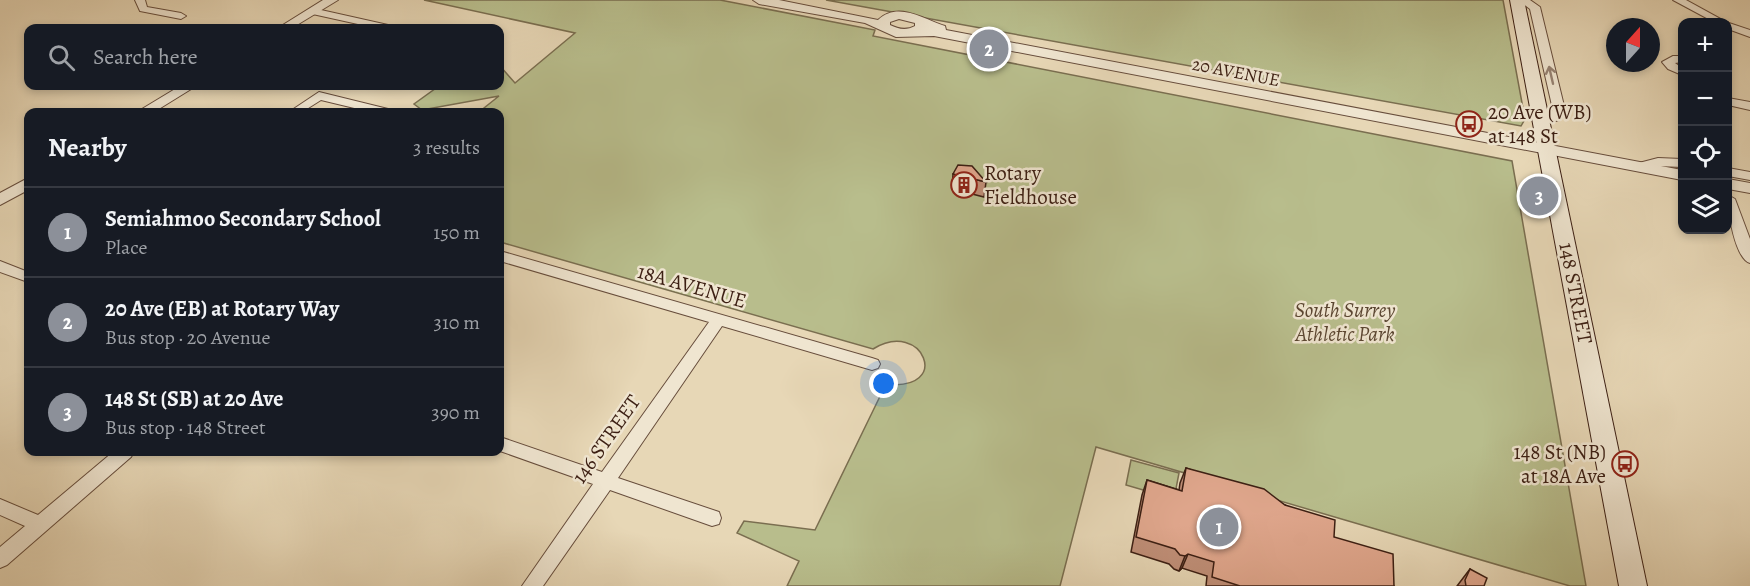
<!DOCTYPE html>
<html lang="en">
<head>
<meta charset="utf-8">
<style>
  :root { --surface:#171b24; --page:#20242c; --text:#f1f3f6; --muted:#9ea1a6; --line:#363941; --accent:#8c9099 }
  body { margin:0; font-family:Alegreya,serif; background:var(--page); color:var(--text) }
  .controls { position:absolute; right:18px; top:18px; display:grid; overflow:hidden; border-radius:12px; box-shadow:0 3px 9px #0003 }
  .controls button { width:54px; height:54px; display:grid; place-items:center; padding:0; border:0; border-bottom:2px solid var(--line); background:var(--surface); color:var(--text); font:30px sans-serif }
  .compass { position:absolute; left:1606px; top:18px; width:54px; height:54px; border-radius:50%; background:var(--surface); box-shadow:0 3px 9px #0003; rotate:21deg }
  .you { position:absolute; left:884px; top:384px; width:21px; height:21px; margin:-15px; border:4px solid #fff; border-radius:50%; background:#1a73e8; box-shadow:0 0 0 9px #1a73e833 }
  .badge { display:grid; place-items:center; width:39px; height:39px; border-radius:50%; background:var(--accent); color:#fff; font-size:20px; font-weight:700 }
  .pin { position:absolute; translate:-50% -50%; border:3px solid #fff; box-shadow:0 2px 6px #0006 }
  .list { margin:0; padding:0; list-style:none }
  h2 { display:flex; justify-content:space-between; align-items:center; height:78px; margin:0; padding:0 24px; font-size:26px }
  h2 small { font-size:20px; font-weight:400; color:var(--muted) }
  .list li { display:grid; grid-template-columns:39px 1fr auto; gap:18px; align-items:center; box-sizing:border-box; height:90px; padding:0 24px; border-top:2px solid var(--line) }
  .list b { display:block; font-size:22px; white-space:nowrap }
  .list p { margin:0; font-size:20px; white-space:nowrap; color:var(--muted) }
  .list em { font-size:20px; font-style:normal; color:var(--muted) }
  .icon { flex:none; width:33px; height:33px; fill:none; stroke:currentColor; stroke-width:2; stroke-linecap:round; stroke-linejoin:round }
  .map { position:relative; flex:none; width:1750px; height:586px; overflow:hidden }
  .search { position:absolute; background:var(--surface); box-shadow:0 3px 9px #0003; left:24px; top:24px; width:480px; height:66px; display:flex; align-items:center; gap:15px; box-sizing:border-box; padding:0 21px; border-radius:12px; color:var(--muted); font-size:22px }
  .panel { position:absolute; background:var(--surface); box-shadow:0 3px 9px #0003; left:24px; top:108px; width:480px; height:348px; border-radius:12px }
  .map>svg:first-child { display:block }
</style>
</head>
<body>
<div class="map">
<svg width="1750" height="586" viewBox="0 0 1750 586">
  <rect width="100%" height="100%" fill="#e7d7b6"/>
  <filter id="stains"><feTurbulence type="fractalNoise" baseFrequency=".00333" numOctaves="4"/><feColorMatrix values="0 0 0 0 .2 0 0 0 0 .09 0 0 0 0 .02 0 0 0 .5 -.17"/></filter>
  <radialGradient id="worn" r=".72"><stop offset=".6" stop-color="#630" stop-opacity="0"/><stop offset="1" stop-color="#630" stop-opacity=".3"/></radialGradient>
  <path fill="#b8bd8c" stroke="#7a6e50" stroke-width="1.5" d="M 424,0 L 720,0 L 875,30 L 873,36 L 1512,161 L 1586,586 L 1570,586 L 1096,447 L 1060,586 L 787,586 L 799,561 L 737,533 L 744,521 L 815,530 L 886,384 C 953,392 923,318 873,349 L 500,242 L 500,112 L 479,112 L 499,96 L 422,110 L 414,104 L 439,86 L 500,86 L 500,66 L 515,83 L 575,33 Z
    M 826,0 L 1503,0 L 1525,119 L 1521,126 Z
    M 1131,460 L 1179,473 L 1174,499 L 1126,485 Z"/>
  <g fill="none" stroke-linecap="round" stroke-linejoin="round">
    <g stroke="#674d3c" stroke-width="2">
      <path id="minor" d="M 135,0 L 145,0 L 147,7 L 181,13 L 186,16 L 181,19 L 140,11 Z
        M 1518,0 L 1530,0 L 1540,7 L 1565,110 L 1560,120 L 1542,124 L 1536,120 L 1538,117 L 1551,114 L 1553,110 L 1530,9 Z
        M 1673,0 L 1686,0 L 1726,22 L 1750,30 L 1750,37 L 1728,29 L 1728,22 L 1714,22 Z
        M 312,8 L 388,25 L 393,28 L 376,28 L 308,13 L 307,11 Z
        M 1673,56 L 1682,56 L 1682,62 L 1675,63 L 1682,68 L 1682,75 L 1668,69 L 1662,62 Z
        M 319,92 L 388,109 L 390,112 L 371,112 L 321,100 L 302,112 L 289,112 Z
        M 1728,98 L 1750,102 L 1750,110 L 1728,105 Z
        M 1658,158 L 1682,159 L 1682,167 L 1658,166 L 1640,171 L 1634,167 L 1635,164 Z
        M 1728,168 L 1750,172 L 1750,180 L 1728,176 Z
        M 1728,195 L 1735,199 L 1750,239 L 1750,263 C 1735,259 1727,209 1728,195 Z
        M 500,251 L 872,358 L 878,360 L 880,364 L 878,368 L 872,370 L 722,326 L 618,478 L 719,512 L 721,518 L 719,524 L 712,526 L 610,490 L 543,586 L 522,586 L 593,484 L 500,451 L 500,437 L 602,472 L 709,322 L 500,261 Z
        M 0,261 L 28,272 L 28,282 L 0,272 Z
        M 113,452 L 134,452 L 131,457 L 7,565 L 0,568 L 0,547 L 25,526 L 0,515 L 0,499 L 38,515 Z"/>
    </g>
    <g stroke="#674d3c" stroke-width="2">
      <path id="tertiary" d="M 323,0 L 338,0 L 292,28 L 278,28 Z
        M 753,0 L 779,0 L 878,20 C 898,1 923,19 945,26 L 946,30 L 1682,170 L 1682,180 L 934,36 L 896,37 L 865,23 L 759,4 ZM 899,19 L 915,23 L 915,26 C 906,31 898,29 890,25 L 890,22 Z
        M 180,86 L 196,86 L 154,112 L 137,112 Z
        M 28,178 L 28,190 L 0,205 L 0,193 Z
        M 1728,179 L 1750,183 L 1750,193 L 1728,189 Z"/>
    </g>
    <g stroke="#3c1f13" stroke-width="2">
      <path id="secondary" d="M 1510,0 L 1524,0 L 1647,586 L 1619,586 Z"/>
    </g>
    <use href="#minor" fill="#efe5d0" fill-rule="evenodd"/>
    <use href="#tertiary" fill="#efe5d0" fill-rule="evenodd"/>
    <use href="#secondary" fill="#efe5d0" fill-rule="evenodd"/>
  </g>
  <path fill="#c08f78" stroke="#3c1f13" stroke-width="1.5" d="M 953,174 L 986,182 L 984,197 L 952,189 Z
    M 1186,468 L 1285,505 L 1334,537 L 1394,586 L 1206,586 L 1207,576 L 1182,568 L 1179,571 L 1174,569 L 1169,564 L 1131,552 L 1142,495 L 1147,480 L 1179,490 L 1180,483 Z
    M 1470,569 L 1484,586 L 1457,586 Z"/>
  <path fill="#9c7462" stroke="#3c1f13" stroke-width="1.5" d="M 1188,554 L 1182,568 L 1179,571 L 1185,556 Z"/>
  <path fill="#dfa68c" stroke="#3c1f13" stroke-width="1.5" d="M 958,165 L 972,166 L 986,182 L 953,174 Z
    M 1186,468 L 1264,489 L 1285,505 L 1335,520 L 1334,537 L 1393,554 L 1394,586 L 1240,586 L 1212,577 L 1214,562 L 1188,554 L 1185,556 L 1180,555 L 1175,549 L 1136,537 L 1147,480 L 1182,491 Z
    M 1470,569 L 1487,578 L 1484,586 L 1466,586 L 1465,580 Z"/>
  <defs><path id="oneway-shaft" d="M-6 0H5M1.5-3L5.5 0L1.5 3" fill="none" stroke-width="1.6" stroke-linecap="round" stroke-linejoin="round" transform="scale(1.5)"/></defs>
  <use stroke="#968272" href="#oneway-shaft" transform="translate(1551 75) rotate(-103)"/>
  <defs>
    <g id="bus-ring" transform="scale(1.35)"><circle r="9.5" fill="#efe5d0" stroke="#8f2418" stroke-width="1.5"/><path d="M-5-6H5V4H4V6H2V4H-2V6H-4V4H-5ZM-3.5-4V0h7V-4ZM-3.5 1.2v1.5H-2V1.2ZM2 1.2v1.5H3.5V1.2Z" fill="#8f2418"/></g>
    <g id="building-ring" transform="scale(1.35)"><circle r="9.5" fill="#efe5d0" stroke="#8f2418" stroke-width="1.5"/><path d="M-4-6H4V6H1V3H-1V6H-4ZM-2.5-4.3h1.7v1.8h-1.7ZM.8-4.3h1.7v1.8H.8ZM-2.5-1h1.7V.8h-1.7ZM.8-1h1.7V.8H.8Z" fill="#8f2418"/></g>
  </defs>
  <g fill-rule="evenodd">
    <use href="#bus-ring" x="1469" y="124"/>
    <use href="#building-ring" x="964" y="185"/>
    <use href="#bus-ring" x="1625" y="464"/>
  </g>
  <g text-anchor="middle" dominant-baseline="central" stroke-width="5" stroke-linejoin="round" paint-order="stroke">
    <g font-size="18" fill="#3c1f13" stroke="#efe5d0">
      <text transform="translate(1236 72) rotate(11)">20 AVENUE</text>
    </g>
    <g font-size="21" fill="#3c1f13" stroke="#efe5d0" text-anchor="start">
      <text x="1488" y="112">20 Ave (WB)<tspan x="1488" dy="24">at 148 St</tspan></text>
      <text x="984" y="173">Rotary<tspan x="984" dy="24">Fieldhouse</tspan></text>
      <text x="1606" y="452" text-anchor="end">148 St (NB)<tspan x="1606" dy="24">at 18A Ave</tspan></text>
    </g>
    <g font-size="21" fill="#3c1f13" stroke="#efe5d0">
      <text transform="translate(692 286) rotate(16)">18A AVENUE</text>
      <text transform="translate(1576 293) rotate(79)">148 STREET</text>
      <text transform="translate(606 439) rotate(-55)">146 STREET</text>
    </g>
    <g font-size="21" font-style="italic" fill="#5b4631" stroke="#efe5d0">
      <text x="1345" y="310">South Surrey<tspan x="1345" dy="24">Athletic Park</tspan></text>
    </g>
  </g>
  <rect width="100%" height="100%" filter="url(#stains)"/>
  <rect width="100%" height="100%" fill="url(#worn)"/>
</svg>
<div class="controls">
<button>+</button>
<button>−</button>
<button><svg class="icon" aria-label="locate" viewBox="0 0 24 24"><circle cx="12" cy="12" r="6"/><path d="M12 2v4M12 18v4M2 12h4M18 12h4"/></svg></button>
<button><svg class="icon" aria-label="layers" viewBox="0 0 24 24"><path d="M12 4l9 5-9 5-9-5zM3 14l9 5 9-5"/></svg></button>
</div>
<svg class="compass" viewBox="-18 -18 36 36"><path d="M0-13l5 13h-10z" fill="#e53935"/><path d="M0 13l5-13h-10z" fill="#9ea1a6"/></svg>
<div class="you"></div>
<div class="pin badge" style="left:1219px;top:527px">1</div>
<div class="pin badge" style="left:989px;top:49px">2</div>
<div class="pin badge" style="left:1539px;top:196px">3</div>
<div class="search"><svg class="icon" aria-label="search" viewBox="0 0 24 24"><circle cx="10" cy="10" r="6"/><path d="M15 15l6 6"/></svg>Search here</div>
<section class="panel">
<h2>Nearby<small>3 results</small></h2>
<ul class="list">
<li><span class="badge">1</span><div><b>Semiahmoo Secondary School</b><p>Place</p></div><em>150 m</em></li>
<li><span class="badge">2</span><div><b>20 Ave (EB) at Rotary Way</b><p>Bus stop · 20 Avenue</p></div><em>310 m</em></li>
<li><span class="badge">3</span><div><b>148 St (SB) at 20 Ave</b><p>Bus stop · 148 Street</p></div><em>390 m</em></li>
</ul>
</section>
</div>
</body>
</html>
